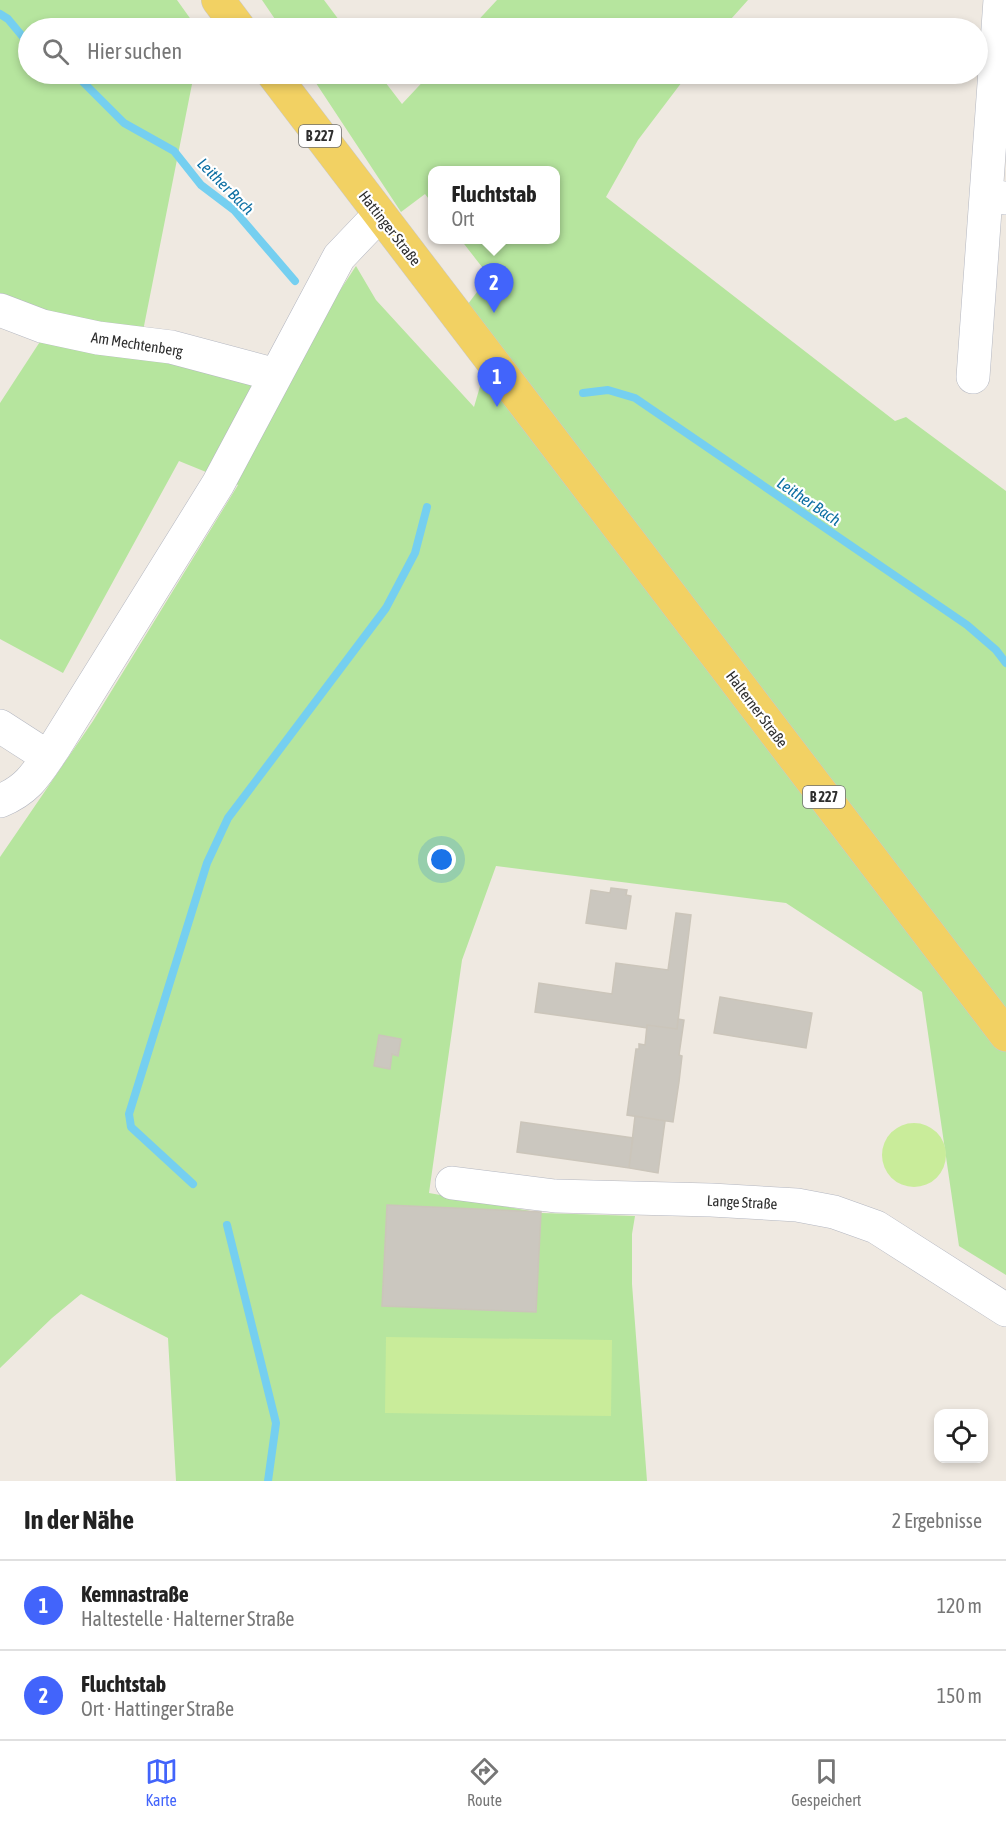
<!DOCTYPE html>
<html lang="de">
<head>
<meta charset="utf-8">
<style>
  :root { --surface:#fff; --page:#f2f2f2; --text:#222; --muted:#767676; --line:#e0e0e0; --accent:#4264fb }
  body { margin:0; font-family:"Asap Condensed",sans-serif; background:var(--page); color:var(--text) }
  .controls { position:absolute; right:18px; bottom:18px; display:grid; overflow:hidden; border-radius:12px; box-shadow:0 3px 9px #0003 }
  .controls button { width:54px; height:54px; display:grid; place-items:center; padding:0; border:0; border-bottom:2px solid var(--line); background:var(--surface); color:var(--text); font:30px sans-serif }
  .you { position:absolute; left:442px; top:860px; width:21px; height:21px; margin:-15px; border:4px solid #fff; border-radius:50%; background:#1a73e8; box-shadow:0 0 0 9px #1a73e833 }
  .badge { display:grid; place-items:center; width:39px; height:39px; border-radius:50%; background:var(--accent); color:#fff; font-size:20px; font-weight:700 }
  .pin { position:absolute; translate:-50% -50px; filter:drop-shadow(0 2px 3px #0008) }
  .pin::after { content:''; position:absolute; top:32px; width:21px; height:18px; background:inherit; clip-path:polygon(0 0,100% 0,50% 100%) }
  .popup { position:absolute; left:428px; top:166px; width:132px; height:78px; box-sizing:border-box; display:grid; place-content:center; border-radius:12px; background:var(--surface); filter:drop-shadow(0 2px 4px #0005); font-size:20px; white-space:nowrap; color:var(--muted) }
  .popup b { font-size:22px; color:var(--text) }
  .popup::after { content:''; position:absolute; left:50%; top:100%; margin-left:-12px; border:12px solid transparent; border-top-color:var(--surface) }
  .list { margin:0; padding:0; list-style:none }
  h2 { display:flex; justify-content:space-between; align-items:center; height:78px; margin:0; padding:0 24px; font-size:26px }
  h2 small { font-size:20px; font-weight:400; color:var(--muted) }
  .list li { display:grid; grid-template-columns:39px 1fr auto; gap:18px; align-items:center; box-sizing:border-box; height:90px; padding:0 24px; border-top:2px solid var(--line) }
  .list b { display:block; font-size:22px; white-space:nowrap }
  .list p { margin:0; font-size:20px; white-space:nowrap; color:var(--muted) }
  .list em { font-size:20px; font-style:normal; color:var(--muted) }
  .icon { flex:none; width:33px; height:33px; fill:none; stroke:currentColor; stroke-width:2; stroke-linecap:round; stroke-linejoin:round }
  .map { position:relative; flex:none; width:1006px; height:1481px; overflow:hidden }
  .search { position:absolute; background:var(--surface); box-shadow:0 3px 9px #0003; left:18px; right:18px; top:18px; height:66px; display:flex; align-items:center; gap:15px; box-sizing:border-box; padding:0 21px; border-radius:33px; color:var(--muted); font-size:22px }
  .sheet { height:258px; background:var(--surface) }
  nav { display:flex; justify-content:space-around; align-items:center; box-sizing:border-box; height:84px; border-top:2px solid var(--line); background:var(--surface); font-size:16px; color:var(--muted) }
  nav a { display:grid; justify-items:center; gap:3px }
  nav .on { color:var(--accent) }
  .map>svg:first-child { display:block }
</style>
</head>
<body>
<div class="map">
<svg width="1006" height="1481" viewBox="0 0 1006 1481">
  <rect width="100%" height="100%" fill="#efe9e1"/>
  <path fill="#b6e59e" d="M 0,0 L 177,0 L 197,28 L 28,28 L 28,74 L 194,74 L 143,331 L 285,374 L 356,266 L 376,300 L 474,407 L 488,359 L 1006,1046 L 1006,1275 L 959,1246 L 922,992 L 786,903 L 496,866 L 462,960 L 429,1193 L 542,1213 L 635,1216 L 632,1234 L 632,1284 L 647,1481 L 176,1481 L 168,1338 L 81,1294 L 52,1318 L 0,1368 L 0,857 L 93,721 L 238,485 L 179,461 L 63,673 L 0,639 L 0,403 L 43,337 L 0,302 Z
    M 262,0 L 324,0 L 345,28 L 281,28 Z
    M 497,0 L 748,0 L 723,28 L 471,28 Z
    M 310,74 L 379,74 L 402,104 L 430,74 L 688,74 L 638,140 L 606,197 L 895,421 L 906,417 L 1006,491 L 1006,1028 L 459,316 L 489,276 L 461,240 L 556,240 L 556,170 L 432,170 L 432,203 L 425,194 L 401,212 Z"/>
  <path fill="#c9ec9a" d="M882 1155a32 32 0 1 1 64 0a32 32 0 1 1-64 0Z
    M 386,1337 L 612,1340 L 611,1416 L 385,1413 Z"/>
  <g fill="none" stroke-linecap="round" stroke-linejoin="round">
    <path stroke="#75cff0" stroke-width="8" d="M 0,14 L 8,19 L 28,43
      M 75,74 L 124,123 L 174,151 L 201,185 L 234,210 L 295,281
      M 583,393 L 608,390 L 635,398 L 967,625 L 996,650 L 1006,663
      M 193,1184 L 131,1127 L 129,1114 L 207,863 L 228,818 L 386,608 L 415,553 L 427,507
      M 227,1225 L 276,1423 L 268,1481"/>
  </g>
  <path fill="#cbc7bf" stroke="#cbc5ba" stroke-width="1.5" d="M 611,888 L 627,890 L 626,895 L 631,896 L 626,929 L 586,923 L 591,890 L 610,893 Z
    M 676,913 L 691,915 L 677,1029 L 647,1025 L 647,1028 L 535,1012 L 539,983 L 612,994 L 616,963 L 668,970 Z
    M 720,997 L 812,1013 L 806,1048 L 714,1033 Z
    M 678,1019 L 684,1020 L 679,1055 L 682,1056 L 679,1082 L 673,1122 L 627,1115 L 636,1049 L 639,1049 L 639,1044 L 645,1045 L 647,1025 L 677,1029 Z
    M 379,1035 L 401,1039 L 398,1056 L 392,1054 L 390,1069 L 374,1066 Z
    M 635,1116 L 665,1121 L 658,1173 L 629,1168 Z
    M 521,1122 L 633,1138 L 629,1168 L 517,1152 Z
    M 387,1205 L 541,1212 L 536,1312 L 382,1306 Z"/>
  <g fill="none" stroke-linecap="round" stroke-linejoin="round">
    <g stroke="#b4b7c1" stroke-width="34">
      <path id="minor" d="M 1000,0 L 986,196 L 1006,198
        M 0,310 L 42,326 L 98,338 L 171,347 L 276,375
        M 973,377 L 986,196
        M 0,726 L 48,757
        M 0,801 C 29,789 37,773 54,748 L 218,484 L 339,257 L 379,215
        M 452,1183 L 555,1196 L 711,1200 L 797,1205 L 834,1212 L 876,1227 L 1006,1310"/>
    </g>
    <g stroke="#c9c9c9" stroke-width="34">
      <path id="major" d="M 218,0 L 239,28
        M 273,74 L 1006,1035"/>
    </g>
    <use href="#minor" stroke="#fff" stroke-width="33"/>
    <use href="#major" stroke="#f2d163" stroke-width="33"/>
  </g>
  <g text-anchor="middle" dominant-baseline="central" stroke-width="4.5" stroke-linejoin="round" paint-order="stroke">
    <g fill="#fff" stroke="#6d6d6d" stroke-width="1.5">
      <rect x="299" y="125" width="42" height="22" rx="4.5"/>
      <rect x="803" y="786" width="42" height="22" rx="4.5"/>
    </g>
    <g font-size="14" font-weight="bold" fill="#2e2e2e">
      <text x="320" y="136">B 227</text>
      <text x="824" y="797">B 227</text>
    </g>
    <g font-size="15" fill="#2e2e2e" stroke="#fff">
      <text transform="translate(390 228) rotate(52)">Hattinger Straße</text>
      <text transform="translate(137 344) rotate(9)">Am Mechtenberg</text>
      <text transform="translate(757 709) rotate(53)">Halterner Straße</text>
      <text transform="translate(742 1202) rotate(3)">Lange Straße</text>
    </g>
    <g font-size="16" font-style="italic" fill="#0d6fa3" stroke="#fff">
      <text transform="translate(226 186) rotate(45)">Leither Bach</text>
      <text transform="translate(809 501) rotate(34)">Leither Bach</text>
    </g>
  </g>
</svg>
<div class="controls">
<button><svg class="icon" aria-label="locate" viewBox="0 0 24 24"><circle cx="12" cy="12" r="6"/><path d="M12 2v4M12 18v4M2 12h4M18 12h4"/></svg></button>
</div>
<div class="you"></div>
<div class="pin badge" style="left:497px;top:407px">1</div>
<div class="pin badge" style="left:494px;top:313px">2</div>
<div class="popup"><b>Fluchtstab</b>Ort</div>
<div class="search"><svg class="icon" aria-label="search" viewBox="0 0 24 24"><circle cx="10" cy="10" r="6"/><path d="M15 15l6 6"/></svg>Hier suchen</div>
</div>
<section class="sheet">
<h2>In der Nähe<small>2 Ergebnisse</small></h2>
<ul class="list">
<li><span class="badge">1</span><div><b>Kemnastraße</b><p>Haltestelle · Halterner Straße</p></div><em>120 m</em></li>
<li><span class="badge">2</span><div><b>Fluchtstab</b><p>Ort · Hattinger Straße</p></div><em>150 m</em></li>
</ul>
</section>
<nav>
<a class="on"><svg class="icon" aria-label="map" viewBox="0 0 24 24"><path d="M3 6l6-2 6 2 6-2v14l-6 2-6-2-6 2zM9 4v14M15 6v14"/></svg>Karte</a>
<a><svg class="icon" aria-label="directions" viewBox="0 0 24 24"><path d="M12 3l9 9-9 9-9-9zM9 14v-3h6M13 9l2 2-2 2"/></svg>Route</a>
<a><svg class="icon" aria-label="saved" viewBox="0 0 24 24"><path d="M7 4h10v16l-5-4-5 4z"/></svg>Gespeichert</a>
</nav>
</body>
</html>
